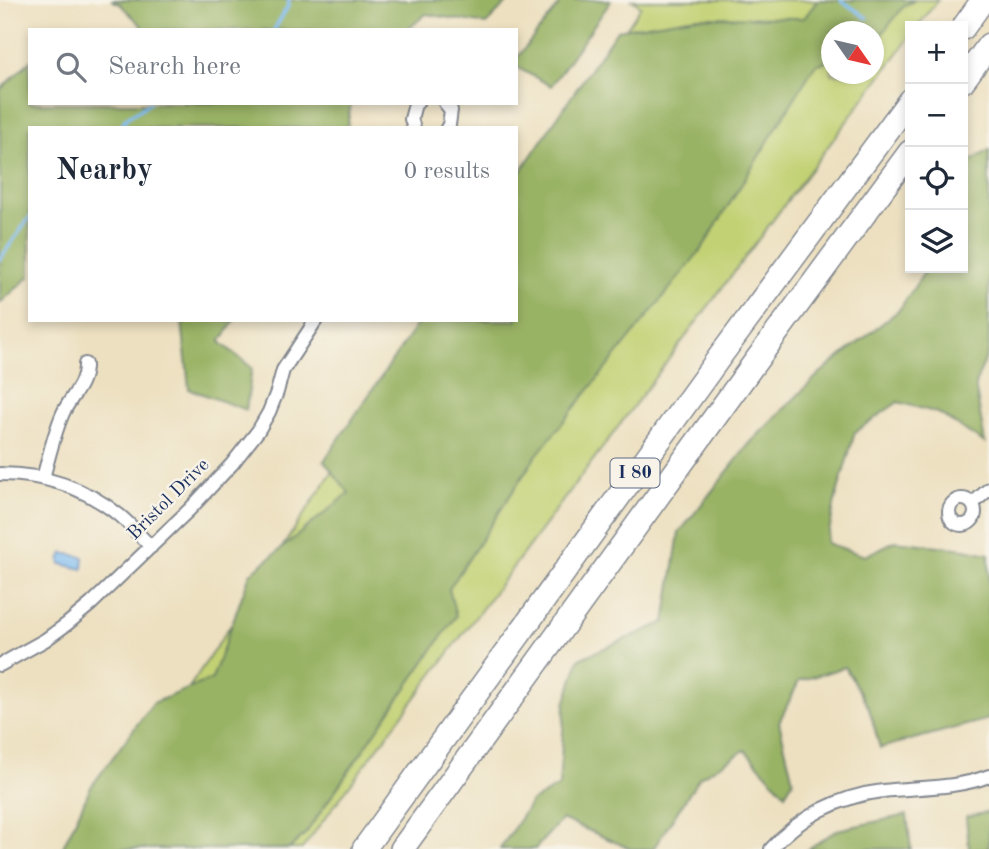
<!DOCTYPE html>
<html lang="en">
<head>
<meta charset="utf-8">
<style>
  :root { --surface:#fff; --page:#f6f6f7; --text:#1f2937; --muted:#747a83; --line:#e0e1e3 }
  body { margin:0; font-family:"Old Standard TT",serif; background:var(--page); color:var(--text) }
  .controls { position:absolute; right:21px; top:21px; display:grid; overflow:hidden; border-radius:0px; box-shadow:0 4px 10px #0003 }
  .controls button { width:63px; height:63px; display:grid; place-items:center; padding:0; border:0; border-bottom:2px solid var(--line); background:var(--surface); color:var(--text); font:35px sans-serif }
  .compass { position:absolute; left:821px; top:21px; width:63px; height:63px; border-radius:50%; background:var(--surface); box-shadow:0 4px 10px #0003; rotate:124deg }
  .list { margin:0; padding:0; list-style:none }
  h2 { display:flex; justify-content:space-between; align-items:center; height:91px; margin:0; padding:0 28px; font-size:30px }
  h2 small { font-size:23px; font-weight:400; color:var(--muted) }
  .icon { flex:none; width:38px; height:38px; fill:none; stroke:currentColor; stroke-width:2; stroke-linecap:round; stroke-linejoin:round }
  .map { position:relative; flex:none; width:989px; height:849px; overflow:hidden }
  .search { position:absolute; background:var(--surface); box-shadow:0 4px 10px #0003; left:28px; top:28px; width:490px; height:77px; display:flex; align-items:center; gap:18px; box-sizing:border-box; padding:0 24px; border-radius:0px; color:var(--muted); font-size:26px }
  .panel { position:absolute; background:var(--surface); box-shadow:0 4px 10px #0003; left:28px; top:126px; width:490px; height:196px; border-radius:0px }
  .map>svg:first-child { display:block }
</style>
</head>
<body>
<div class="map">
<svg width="989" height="849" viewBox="0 0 989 849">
  <rect width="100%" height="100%" fill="#f7f3e8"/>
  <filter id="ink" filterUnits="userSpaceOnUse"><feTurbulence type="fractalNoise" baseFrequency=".0143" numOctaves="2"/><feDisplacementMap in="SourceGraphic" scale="14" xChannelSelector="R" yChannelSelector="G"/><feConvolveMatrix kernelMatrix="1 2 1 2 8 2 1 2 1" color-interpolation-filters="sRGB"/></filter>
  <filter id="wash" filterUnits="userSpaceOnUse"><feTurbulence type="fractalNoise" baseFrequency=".00686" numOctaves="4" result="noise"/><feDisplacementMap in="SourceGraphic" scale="28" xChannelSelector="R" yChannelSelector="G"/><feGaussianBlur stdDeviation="1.57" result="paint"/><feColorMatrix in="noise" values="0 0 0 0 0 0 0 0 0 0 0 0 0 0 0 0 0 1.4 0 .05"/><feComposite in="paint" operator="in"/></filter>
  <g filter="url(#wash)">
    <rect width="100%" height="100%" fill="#ede0c0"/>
    <path fill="#c2d173" stroke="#6e8068" stroke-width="2" fill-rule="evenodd" d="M 632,0 L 938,0 L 918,26 L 910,26 L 910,37 L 302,849 L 82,849 L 433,320 L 516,320 L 516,194 L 641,6 ZM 832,32 L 874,32 L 874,74 L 832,74 Z"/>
    <path fill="#99b365" stroke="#5a7162" stroke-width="2" d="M 111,0 L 510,0 L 486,24 L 426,14 L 407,30 L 140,30 L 142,26 L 120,4 Z
      M 563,0 L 608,0 L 611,1 L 551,86 L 516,67 L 516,59 Z
      M 818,0 L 915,0 L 904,6 L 874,44 L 874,32 L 832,32 L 831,60 L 815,65 L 703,247 L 536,456 L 449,589 L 456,616 L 306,833 L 289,849 L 62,849 L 91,787 L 153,703 L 212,679 L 250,574 L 349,493 L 324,461 L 420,320 L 516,320 L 516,178 L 617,30 L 696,17 L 804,18 Z
      M 30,61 L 30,103 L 351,103 L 347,128 L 30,128 L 30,276 L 0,303 L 0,90 Z
      M 989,150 L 989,350 L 975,384 L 985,443 L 938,413 L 898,402 L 855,432 L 835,501 L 827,543 L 865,556 L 895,541 L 965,549 L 989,554 L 989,719 L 880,748 L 869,708 L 845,667 L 799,681 L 779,722 L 793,781 L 785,794 L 745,750 L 700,777 L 653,849 L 631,849 L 562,819 L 535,849 L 500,849 L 531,802 L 559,786 L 565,704 L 579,659 L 665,622 L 679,533 L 750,443 L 819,374 L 899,310 L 927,268 L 963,268 L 963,166 Z
      M 182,320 L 235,320 L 220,342 L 252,368 L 246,410 L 189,389 Z
      M 989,812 L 989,849 L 969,849 L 966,817 Z
      M 907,815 L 911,849 L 808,849 L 837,830 Z"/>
    <path fill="#7fbdf2" stroke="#4d76a8" stroke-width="2" d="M 63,553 L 84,557 L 83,568 L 82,569 L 61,564 L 60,560 Z"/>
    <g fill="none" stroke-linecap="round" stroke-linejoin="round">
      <path stroke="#7fbdf2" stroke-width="3.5" d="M 841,0 L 867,18
        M 274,30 L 288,6 L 289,0
        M 120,128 L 126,118 L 150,103
        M 0,259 L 30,217"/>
    </g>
  </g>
  <g filter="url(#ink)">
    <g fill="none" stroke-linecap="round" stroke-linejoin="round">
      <g stroke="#84888f" stroke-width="16">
        <path id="minor" d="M 445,103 L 451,110 L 449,125 L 447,128
          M 414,128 L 411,119 L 415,104 L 417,103
          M 0,474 C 44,474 86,488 120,516 C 131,525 141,537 151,547
          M 43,478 C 49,457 54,433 63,413 C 71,396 86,384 85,364
          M949 512a13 13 0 1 1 26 0a13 13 0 1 1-26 0Z
          M 972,504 L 989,489
          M 0,665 L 45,640 L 67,624 L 91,604 L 190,509 L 232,464 L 258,431 L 269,412 L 277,392 L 283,370 L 316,320
          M 771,849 C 799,817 840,796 883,791 C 919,787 955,789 989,776"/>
      </g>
      <g stroke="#84888f" stroke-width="26">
        <path id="motorway" d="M 963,28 L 983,0
          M 963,81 L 989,45
          M 364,849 L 721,355 L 910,100
          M 402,849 L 750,369 L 910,152"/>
      </g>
      <use href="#minor" stroke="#fff" stroke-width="12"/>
      <use href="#motorway" stroke="#fff" stroke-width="23"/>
    </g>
  </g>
  <g text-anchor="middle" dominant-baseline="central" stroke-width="5" stroke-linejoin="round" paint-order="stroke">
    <rect fill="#f7f3e8" stroke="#5d6a87" stroke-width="2" x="610.5" y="458.5" width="49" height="29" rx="5"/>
    <g font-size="18" font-weight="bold" fill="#1b2f5e">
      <text x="635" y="473">I 80</text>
    </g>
    <g font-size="19" fill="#1b2f5e" stroke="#f7f3e8">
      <text transform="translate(169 500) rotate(-45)">Bristol Drive</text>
    </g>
  </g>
</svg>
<div class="controls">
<button>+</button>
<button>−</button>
<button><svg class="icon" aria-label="locate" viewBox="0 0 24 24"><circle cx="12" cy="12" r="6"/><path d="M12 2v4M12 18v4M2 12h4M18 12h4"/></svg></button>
<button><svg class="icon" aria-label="layers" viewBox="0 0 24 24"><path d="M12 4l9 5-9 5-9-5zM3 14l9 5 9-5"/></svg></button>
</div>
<svg class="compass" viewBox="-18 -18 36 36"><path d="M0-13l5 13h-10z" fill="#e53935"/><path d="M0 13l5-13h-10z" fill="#747a83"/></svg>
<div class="search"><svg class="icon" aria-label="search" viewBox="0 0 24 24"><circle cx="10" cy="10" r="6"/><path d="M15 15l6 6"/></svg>Search here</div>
<section class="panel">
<h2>Nearby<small>0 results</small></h2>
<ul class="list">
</ul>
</section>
</div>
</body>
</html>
